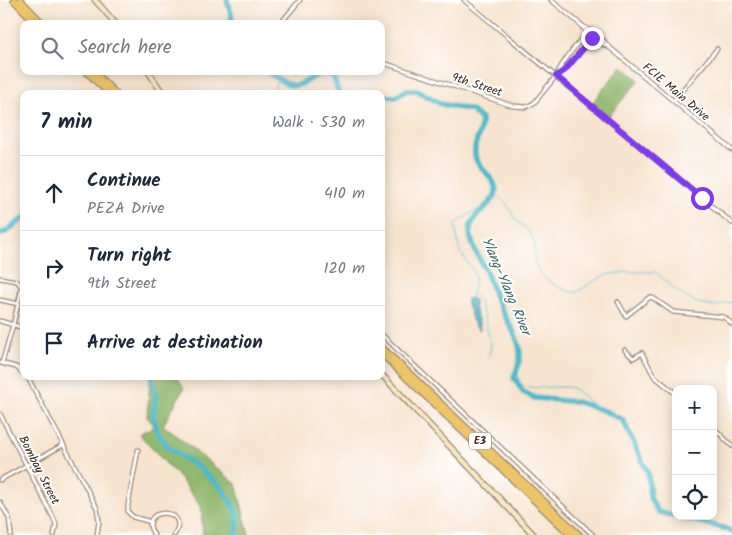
<!DOCTYPE html>
<html lang="en">
<head>
<meta charset="utf-8">
<style>
  :root { --surface:#fff; --page:#f6f6f7; --text:#1f2937; --muted:#747a83; --line:#e0e1e3 }
  body { margin:0; font-family:Kalam,sans-serif; background:var(--page); color:var(--text) }
  .controls { position:absolute; right:15px; bottom:15px; display:grid; overflow:hidden; border-radius:10px; box-shadow:0 2px 12px #0003 }
  .controls button { width:45px; height:45px; display:grid; place-items:center; padding:0; border:0; border-bottom:1px solid var(--line); background:var(--surface); color:var(--text); font:25px sans-serif }
  .stop { position:absolute; width:15px; height:15px; margin:-11px; border:4px solid #7c3aed; border-radius:50%; background:#fff }
  .stop.end { background:#7c3aed; border-color:#fff; box-shadow:0 1px 5px #0008 }
  .list { margin:0; padding:0; list-style:none }
  h2 { display:flex; justify-content:space-between; align-items:center; height:65px; margin:0; padding:0 20px; font-size:21px }
  h2 small { font-size:16px; font-weight:400; color:var(--muted) }
  .list li { display:grid; grid-template-columns:32px 1fr auto; gap:15px; align-items:center; box-sizing:border-box; height:75px; padding:0 20px; border-top:1px solid var(--line) }
  .list b { display:block; font-size:19px; white-space:nowrap }
  .list p { margin:0; font-size:16px; white-space:nowrap; color:var(--muted) }
  .list em { font-size:16px; font-style:normal; color:var(--muted) }
  .icon { flex:none; width:28px; height:28px; fill:none; stroke:currentColor; stroke-width:2; stroke-linecap:round; stroke-linejoin:round }
  .map { position:relative; flex:none; width:732px; height:535px; overflow:hidden }
  .search { position:absolute; background:var(--surface); box-shadow:0 2px 12px #0003; left:20px; top:20px; width:365px; height:55px; display:flex; align-items:center; gap:12px; box-sizing:border-box; padding:0 18px; border-radius:10px; color:var(--muted); font-size:19px }
  .panel { position:absolute; background:var(--surface); box-shadow:0 2px 12px #0003; left:20px; top:90px; width:365px; height:290px; border-radius:10px }
  .map>svg:first-child { display:block }
</style>
</head>
<body>
<div class="map">
<svg width="732" height="535" viewBox="0 0 732 535">
  <rect width="100%" height="100%" fill="#fff"/>
  <filter id="ink" filterUnits="userSpaceOnUse"><feTurbulence type="fractalNoise" baseFrequency=".02" numOctaves="2"/><feDisplacementMap in="SourceGraphic" scale="10" xChannelSelector="R" yChannelSelector="G"/><feConvolveMatrix kernelMatrix="1 2 1 2 8 2 1 2 1" color-interpolation-filters="sRGB"/></filter>
  <filter id="wash" filterUnits="userSpaceOnUse"><feTurbulence type="fractalNoise" baseFrequency=".0096" numOctaves="4" result="noise"/><feDisplacementMap in="SourceGraphic" scale="20" xChannelSelector="R" yChannelSelector="G"/><feGaussianBlur stdDeviation="1.12" result="paint"/><feColorMatrix in="noise" values="0 0 0 0 0 0 0 0 0 0 0 0 0 0 0 0 0 1.4 0 .05"/><feComposite in="paint" operator="in"/></filter>
  <g filter="url(#wash)">
    <rect width="100%" height="100%" fill="#f7e4cf"/>
    <path fill="#92b86e" stroke="#667146" d="M 622,66 L 639,80 L 608,117 L 592,103 Z
      M 149,376 L 176,376 L 184,388 L 163,425 L 236,484 L 249,535 L 203,535 L 201,507 L 183,482 L 139,434 L 155,426 L 147,417 L 150,381 Z"/>
    <path fill="#4db9c8" stroke="#447273" d="M 471,298 L 474,300 C 473,311 480,320 480,330 C 472,324 473,320 470,312 C 468,306 466,305 467,299 Z"/>
    <g fill="none" stroke-linecap="round" stroke-linejoin="round">
      <path stroke="#4db9c8" stroke-width="1" d="M 271,94 L 278,79
        M 495,195 C 506,199 508,207 514,217 C 520,226 527,226 532,237 C 536,244 534,251 535,260 C 537,279 559,288 575,293 L 605,275 L 626,272 L 656,272 C 671,287 694,308 717,306 C 722,305 727,303 732,302
        M 472,292 L 479,302 L 484,316 L 491,344 L 489,357
        M 471,298 C 474,286 478,276 470,266 C 466,262 465,257 460,253 L 455,225 C 464,216 477,211 487,204
        M 518,365 C 518,370 518,376 519,381 C 523,393 560,384 572,388 C 581,392 589,402 596,408"/>
      <path stroke="#4db9c8" stroke-width="5.5" d="M 227,0 L 232,17 L 231,24
        M 266,71 C 274,76 283,83 291,85 C 308,88 312,68 333,75 L 339,94
        M 381,96 L 396,97 L 407,90 L 417,90 L 441,104 L 471,110 L 481,119 C 483,133 471,144 476,159 C 480,170 500,181 495,195 C 489,208 469,216 470,232 C 471,246 480,259 486,271 C 490,282 493,293 498,303 C 505,318 521,339 520,356 C 520,363 516,371 514,378 L 523,392 L 535,398 L 577,402 L 605,411 L 623,420 L 648,473 L 650,498 L 658,512 L 724,528 L 732,532
        M 0,234 L 7,231 L 24,218
        M 151,376 L 156,396 L 153,416 L 157,432 L 169,448 L 198,467 L 222,488 L 237,513 L 238,518 L 236,535"/>
    </g>
  </g>
  <g filter="url(#ink)">
    <g fill="none" stroke-linecap="round" stroke-linejoin="round">
      <g stroke="#998776" stroke-width="5.5">
        <path id="street" d="M 464,0 L 732,223
          M 551,0 L 580,24 L 603,40 L 609,47 L 732,150
          M 280,24 L 300,0
          M 581,26 L 592,38 L 608,47
          M 381,62 L 513,106 L 526,107 L 534,103 L 556,76 L 565,70 L 592,38 L 592,31
          M 556,76 C 562,64 580,36 592,31
          M 673,101 L 717,49
          M 0,278 L 17,281 L 22,287 L 13,325 L 2,363
          M 0,300 L 19,304
          M 618,302 L 626,316 L 650,297 L 653,298 L 673,312 L 724,317 L 732,324
          M 0,321 L 24,328
          M 381,334 L 593,535
          M 625,350 L 633,358 L 642,353 L 654,376 L 676,394
          M 1,363 L 16,367 L 24,374
          M 27,376 L 97,508 L 99,521 L 97,535
          M 0,414 L 53,517 L 56,524 L 54,535
          M 713,427 L 732,446
          M 138,450 L 128,505 L 128,512 L 133,517 L 151,522
          M 0,480 L 63,445
          M 0,502 L 9,518 L 11,535
          M 154,535 C 135,506 193,506 174,535"/>
      </g>
      <g stroke="#998776" stroke-width="7">
        <path id="secondary" d="M 95,0 L 116,24
          M 148,71 L 163,94
          M 381,374 L 534,535"/>
      </g>
      <g stroke="#998776" stroke-width="8">
        <path id="highway" d="M 14,0 L 37,24
          M 20,0 L 43,24
          M 86,71 L 110,94
          M 93,71 L 116,94
          M 381,347 L 579,535
          M 381,353 L 571,535"/>
      </g>
      <use href="#street" stroke="#fff" stroke-width="3"/>
      <use href="#secondary" stroke="#f7e8c3" stroke-width="4.5"/>
      <use href="#highway" stroke="#ecc569" stroke-width="5.5"/>
    </g>
  </g>
  <g fill="none" stroke-linecap="round" stroke-linejoin="round" filter="url(#ink)">
    <path stroke="#7c3aed" stroke-width="6" d="M 592,38 L 565,70 L 556,76 L 702,198"/>
  </g>
  <g text-anchor="middle" dominant-baseline="central" stroke-width="4" stroke-linejoin="round" paint-order="stroke">
    <rect fill="#fff" stroke="#766a62" stroke-width="1" x="469" y="432.5" width="22" height="17" rx="4"/>
    <g font-size="11" font-weight="bold" fill="#3b2a1e">
      <text x="480" y="441">E3</text>
    </g>
    <g font-size="12" fill="#3b2a1e" stroke="#fff">
      <text transform="translate(477 85) rotate(18)">9th Street</text>
      <text transform="translate(676 92) rotate(40)">FCIE Main Drive</text>
      <text transform="translate(39 470) rotate(63)">Bombay Street</text>
    </g>
    <g font-size="14" font-style="italic" fill="#426362" stroke="#fff">
      <text transform="translate(506 286) rotate(67)">Ylang-Ylang River</text>
    </g>
  </g>
</svg>
<div class="controls">
<button>+</button>
<button>−</button>
<button><svg class="icon" aria-label="locate" viewBox="0 0 24 24"><circle cx="12" cy="12" r="6"/><path d="M12 2v4M12 18v4M2 12h4M18 12h4"/></svg></button>
</div>
<div class="stop" style="left:702px;top:198px"></div>
<div class="stop end" style="left:592px;top:38px"></div>
<div class="search"><svg class="icon" aria-label="search" viewBox="0 0 24 24"><circle cx="10" cy="10" r="6"/><path d="M15 15l6 6"/></svg>Search here</div>
<section class="panel">
<h2>7 min<small>Walk · 530 m</small></h2>
<ul class="list">
<li><svg class="icon" aria-label="ahead" viewBox="0 0 24 24"><path d="M12 20V5M6 11l6-6 6 6"/></svg><div><b>Continue</b><p>PEZA Drive</p></div><em>410 m</em></li>
<li><svg class="icon" aria-label="right" viewBox="0 0 24 24"><path d="M7 20v-9h11M14 6l5 5-5 5"/></svg><div><b>Turn right</b><p>9th Street</p></div><em>120 m</em></li>
<li><svg class="icon" aria-label="arrive" viewBox="0 0 24 24"><path d="M6 21V4h12l-3 4 3 4H6"/></svg><div><b>Arrive at destination</b></div></li>
</ul>
</section>
</div>
</body>
</html>
